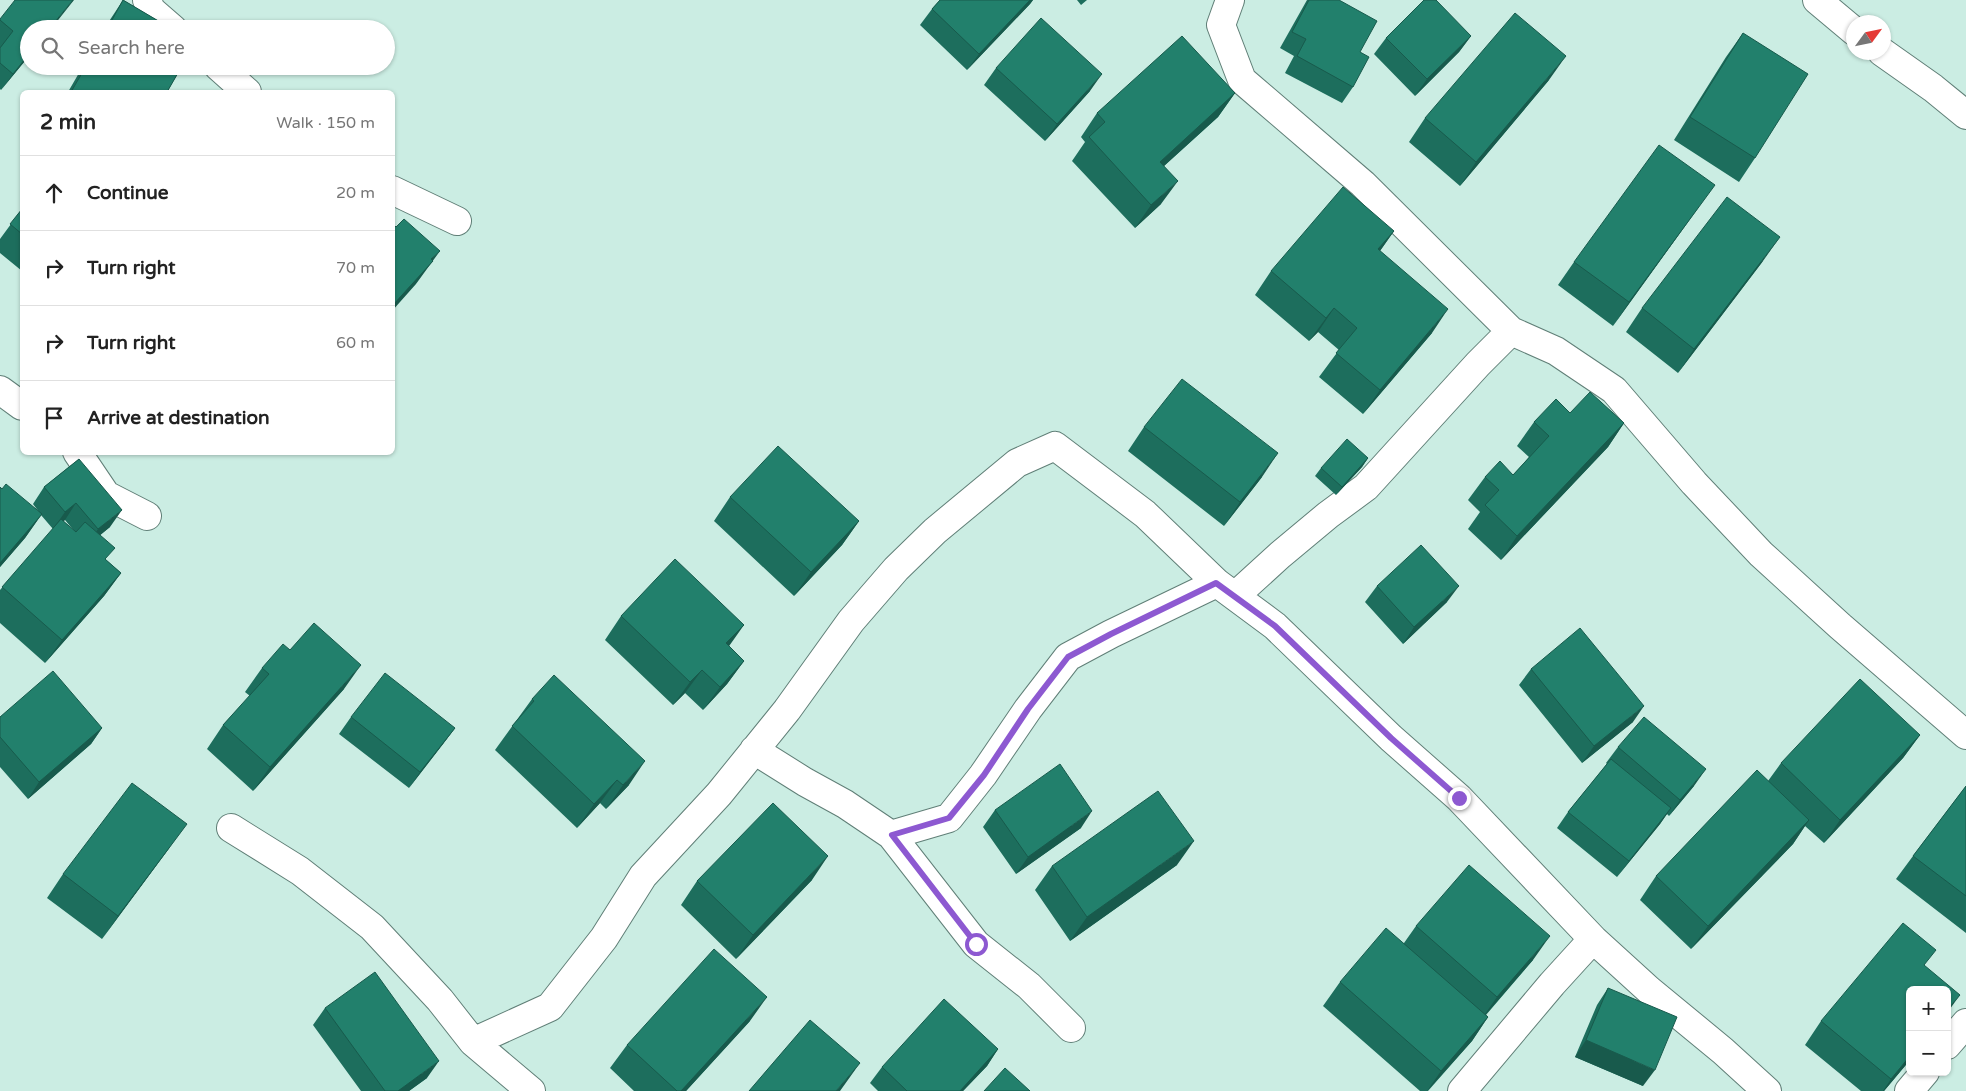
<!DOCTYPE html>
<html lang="en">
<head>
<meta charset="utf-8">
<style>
  :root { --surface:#fff; --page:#f6f6f6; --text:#222; --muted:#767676; --line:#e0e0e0 }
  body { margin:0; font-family:"Varela Round",sans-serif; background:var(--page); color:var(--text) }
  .controls { position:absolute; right:15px; bottom:15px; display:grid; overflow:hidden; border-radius:8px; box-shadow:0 1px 4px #0004 }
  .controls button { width:45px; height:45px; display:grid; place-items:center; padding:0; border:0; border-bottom:1px solid var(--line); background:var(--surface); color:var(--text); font:25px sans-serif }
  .compass { position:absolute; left:1846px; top:15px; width:45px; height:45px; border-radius:50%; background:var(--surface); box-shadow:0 1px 4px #0004; rotate:57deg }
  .stop { position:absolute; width:15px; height:15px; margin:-11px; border:4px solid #8d59d1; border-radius:50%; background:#fff }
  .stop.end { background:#8d59d1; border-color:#fff; box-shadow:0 1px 5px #0008 }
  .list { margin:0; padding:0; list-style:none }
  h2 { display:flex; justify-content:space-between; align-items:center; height:65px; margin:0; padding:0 20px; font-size:21px }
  h2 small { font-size:16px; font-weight:400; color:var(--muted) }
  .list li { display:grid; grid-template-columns:32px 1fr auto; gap:15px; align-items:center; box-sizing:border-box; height:75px; padding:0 20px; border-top:1px solid var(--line) }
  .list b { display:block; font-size:19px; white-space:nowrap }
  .list em { font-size:16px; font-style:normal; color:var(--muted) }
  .icon { flex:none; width:28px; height:28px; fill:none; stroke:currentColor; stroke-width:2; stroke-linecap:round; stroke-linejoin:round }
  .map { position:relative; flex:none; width:1966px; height:1091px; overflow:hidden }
  .search { position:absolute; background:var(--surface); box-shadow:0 1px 4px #0004; left:20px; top:20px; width:375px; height:55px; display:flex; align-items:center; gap:12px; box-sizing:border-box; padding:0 18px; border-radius:28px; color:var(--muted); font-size:19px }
  .panel { position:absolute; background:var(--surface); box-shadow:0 1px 4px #0004; left:20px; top:90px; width:375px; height:365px; border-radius:8px }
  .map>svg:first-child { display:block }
</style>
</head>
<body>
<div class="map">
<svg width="1966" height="1091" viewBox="0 0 1966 1091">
  <rect width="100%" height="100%" fill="#cbede3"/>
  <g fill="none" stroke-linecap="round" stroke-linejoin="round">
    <g stroke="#607f77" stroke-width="30">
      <path id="minor" d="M 147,0 L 151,10 L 173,29
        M 1230,0 L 1221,25 L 1242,80 L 1363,184 L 1511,331 L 1556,351 L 1614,390 L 1694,483 L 1761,554 L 1840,626 L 1966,735
        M 1817,0 L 1854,31
        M 1882,52 L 1933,88 L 1966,115
        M 218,66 L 247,92
        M 392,190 L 457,221
        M 0,390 L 22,406
        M 77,452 L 106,495 L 147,516
        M 1235,596 L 1280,555 L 1328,515 L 1366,487 L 1478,364 L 1511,331
        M 754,750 L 805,782 L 845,804 L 891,835 L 976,944 L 1029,986 L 1071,1028
        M 231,828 L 300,871 L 372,927 L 440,1000 L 473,1042 L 550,1007 L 604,938 L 643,876 L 719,794 L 787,710 L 851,621 L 896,569 L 935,531 L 1017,463 L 1055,446 L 1145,514 L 1217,583 L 1275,626 L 1391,738 L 1459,798 L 1593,939
        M 891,835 L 949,818 L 983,775 L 1028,709 L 1068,657 L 1111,634 L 1217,583
        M 473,1042 L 531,1091
        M 1947,1045 L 1966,1023
        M 1462,1091 L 1552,984 L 1593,939 L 1649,990 L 1723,1051 L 1767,1091
        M 1909,1091 L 1925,1072"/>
    </g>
    <use href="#minor" stroke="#fff" stroke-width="28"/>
  </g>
  <path fill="#1d6e5d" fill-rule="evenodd" d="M 123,0 L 172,29 L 104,29 Z
    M 940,0 L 1033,0 L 1030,4 L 967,70 L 920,25 L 932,9 Z
    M 1077,0 L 1087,0 L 1081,5 Z
    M 1307,0 L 1339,0 L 1360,52 L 1353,87 L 1342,103 L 1285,73 L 1294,56 L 1280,48 Z
    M 0,19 L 29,29 L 29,56 L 1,90 L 0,89 L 0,48 L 1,47 L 0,47 Z
    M 1743,33 L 1755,158 L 1739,182 L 1674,140 L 1726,57 Z
    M 1471,36 L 1459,52 L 1415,96 L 1374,54 L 1386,38 Z
    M 83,66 L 182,66 L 167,92 L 68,92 Z
    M 996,68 L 1090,91 L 1045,141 L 984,85 Z
    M 1549,80 L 1460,186 L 1409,142 L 1425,118 Z
    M 1235,93 L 1218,117 L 1164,166 L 1161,204 L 1135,228 L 1072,161 L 1085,142 L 1081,137 L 1097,113 Z
    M 1698,208 L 1613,326 L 1558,285 L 1574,262 Z
    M 22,209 L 22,271 L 0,253 L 0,239 Z
    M 1394,231 L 1380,251 L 1432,333 L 1363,414 L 1319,377 L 1339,350 L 1318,332 L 1309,341 L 1255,295 L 1271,271 Z
    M 1763,261 L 1678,373 L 1626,332 L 1642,308 Z
    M 1570,413 L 1624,423 L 1608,447 L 1501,560 L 1468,529 L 1480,512 L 1468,500 L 1485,477 L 1513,475 L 1529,457 L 1517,446 L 1534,422 Z
    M 1144,427 L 1262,477 L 1224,526 L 1128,451 Z
    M 1368,458 L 1362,467 L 1336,495 L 1315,476 L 1321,468 Z
    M 79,459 L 110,527 L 100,535 L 106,560 L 121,573 L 104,596 L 45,663 L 0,623 L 0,590 L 53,529 L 41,515 L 25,538 L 0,567 L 0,487 L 39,512 L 33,504 L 44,487 ZM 65,520 L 75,532 L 63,521 Z
    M 730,497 L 859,521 L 842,545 L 794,596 L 714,521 Z
    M 1377,586 L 1447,602 L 1403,644 L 1365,602 Z
    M 621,616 L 729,646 L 744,661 L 727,684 L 703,710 L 685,693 L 673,705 L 605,640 Z
    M 290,650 L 344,689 L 253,791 L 207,749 L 223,725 L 250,696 L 245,692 L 262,668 Z
    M 1531,669 L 1633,722 L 1582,763 L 1519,685 Z
    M 532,699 L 629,785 L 606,809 L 600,803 L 577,828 L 495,750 Z
    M 0,717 L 102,728 L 91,744 L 28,799 L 0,767 Z
    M 351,717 L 455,728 L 443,744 L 409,788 L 339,734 Z
    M 1920,735 L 1903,758 L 1824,843 L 1805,826 L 1793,844 L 1691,949 L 1640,900 L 1656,876 L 1768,781 L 1781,763 Z
    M 1618,747 L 1694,786 L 1669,816 L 1667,814 L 1660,824 L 1617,877 L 1557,828 L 1568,812 L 1607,764 L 1606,763 Z
    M 1966,786 L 1966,933 L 1896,879 L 1913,856 Z
    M 995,810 L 1081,828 L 1016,874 L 983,827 Z
    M 170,847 L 102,939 L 47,898 L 63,874 Z
    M 1177,865 L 1070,941 L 1035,890 L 1052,866 Z
    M 812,880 L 736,959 L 681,905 L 697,881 Z
    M 1416,926 L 1533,960 L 1486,1015 L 1488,1017 L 1472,1041 L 1428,1091 L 1420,1091 L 1323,1006 L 1340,982 L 1404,943 Z
    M 1925,966 L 1910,1060 L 1884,1091 L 1861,1091 L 1805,1045 L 1821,1021 Z
    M 1608,988 L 1643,1086 L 1575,1057 L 1597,1005 Z
    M 325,1008 L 427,1078 L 409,1091 L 361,1091 L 313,1025 Z
    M 750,1021 L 686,1091 L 634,1091 L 610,1068 L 627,1045 Z
    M 998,1049 L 987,1066 L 963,1091 L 878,1091 L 870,1083 L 882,1067 Z"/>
  <path fill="#185a4c" d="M 73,0 L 74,0 L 51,29 L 49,29 Z
    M 1030,0 L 1033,0 L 1030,4 L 967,70 L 979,54 Z
    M 1471,36 L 1459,52 L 1415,96 L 1427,79 Z
    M 29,54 L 29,56 L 1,90 L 13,74 Z
    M 1566,56 L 1549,80 L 1460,186 L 1476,162 Z
    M 1102,74 L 1090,91 L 1045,141 L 1057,124 Z
    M 1235,93 L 1218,117 L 1143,185 L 1160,162 Z
    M 1178,181 L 1161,204 L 1135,228 L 1151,205 Z
    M 1715,185 L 1698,208 L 1613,326 L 1629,302 Z
    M 1394,231 L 1377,255 L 1378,249 Z
    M 1780,237 L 1763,261 L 1678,373 L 1694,349 Z
    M 440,251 L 416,284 L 392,311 L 392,306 L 431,259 Z
    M 1334,308 L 1318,332 L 1309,341 L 1326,318 Z
    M 1448,309 L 1432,333 L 1363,414 L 1380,390 Z
    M 1624,423 L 1608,447 L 1501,560 L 1517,536 Z
    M 1278,453 L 1262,477 L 1224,526 L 1240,502 Z
    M 1368,458 L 1362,467 L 1336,495 L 1342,487 Z
    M 76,503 L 65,520 L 53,529 L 65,512 Z
    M 122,510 L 110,527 L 87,546 L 98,529 Z
    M 42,514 L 25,538 L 0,567 L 0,563 Z
    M 859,521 L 842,545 L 794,596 L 811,572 Z
    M 121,573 L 104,596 L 45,663 L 62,640 Z
    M 1459,586 L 1447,602 L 1403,644 L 1414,627 Z
    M 744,625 L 727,649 L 726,643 Z
    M 744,661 L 727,684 L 703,710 L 720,687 Z
    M 361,665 L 344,689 L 253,791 L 270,767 Z
    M 702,670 L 685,693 L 673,705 L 690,682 Z
    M 1644,706 L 1633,722 L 1582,763 L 1594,746 Z
    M 102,728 L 91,744 L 28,799 L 39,782 Z
    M 455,728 L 443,744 L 409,788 L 420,772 Z
    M 1920,735 L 1903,758 L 1824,843 L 1840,820 Z
    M 645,761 L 629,785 L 606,809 L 623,785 Z
    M 1706,769 L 1694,786 L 1669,816 L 1680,800 Z
    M 617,780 L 600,803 L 577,828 L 594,804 Z
    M 1671,808 L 1660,824 L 1617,877 L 1629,861 Z
    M 1092,811 L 1081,828 L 1016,874 L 1028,857 Z
    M 1809,820 L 1793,844 L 1691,949 L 1708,926 Z
    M 187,824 L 102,939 L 118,916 Z
    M 1194,841 L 1177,865 L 1070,941 L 1087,917 Z
    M 828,856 L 812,880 L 736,959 L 753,935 Z
    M 1550,936 L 1533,960 L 1480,1021 L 1497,997 Z
    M 1960,995 L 1947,1013 L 1947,1010 Z
    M 767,997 L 750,1021 L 686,1091 L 681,1091 Z
    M 1488,1017 L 1472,1041 L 1427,1091 L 1441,1071 Z
    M 1586,1040 L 1655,1070 L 1643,1086 L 1575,1057 Z
    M 998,1049 L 987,1066 L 963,1091 L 960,1091 Z
    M 1910,1056 L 1910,1060 L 1884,1091 L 1883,1091 L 1891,1079 Z
    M 439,1061 L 427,1078 L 409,1091 L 398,1091 Z
    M 860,1063 L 840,1091 L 836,1091 Z"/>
  <path fill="#22806c" stroke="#185a4c" d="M 15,0 L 73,0 L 49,29 L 29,29 L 29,54 L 13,74 L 0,63 L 0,48 L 13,31 L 0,20 L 0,19 Z
    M 123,0 L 172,29 L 107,29 Z
    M 940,0 L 1030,0 L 979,54 L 932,9 Z
    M 1309,0 L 1339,0 L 1377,21 L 1360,52 L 1369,57 L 1353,87 L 1297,56 L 1306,39 L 1292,32 Z
    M 1424,0 L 1436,0 L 1471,36 L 1427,79 L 1386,38 Z
    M 1515,13 L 1566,56 L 1476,162 L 1425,118 Z
    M 1041,18 L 1102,74 L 1057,124 L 996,68 Z
    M 1743,33 L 1808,74 L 1755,158 L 1690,117 Z
    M 1182,36 L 1235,93 L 1160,162 L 1178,181 L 1151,205 L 1089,137 L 1105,122 L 1097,113 Z
    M 86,66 L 182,66 L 167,92 L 71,92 Z
    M 1659,145 L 1715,185 L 1629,302 L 1574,262 Z
    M 1343,187 L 1394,231 L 1378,249 L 1448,309 L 1380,390 L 1336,353 L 1357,328 L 1334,308 L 1326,318 L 1271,271 Z
    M 1727,197 L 1780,237 L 1694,349 L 1642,308 Z
    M 22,209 L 22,234 L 10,224 Z
    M 404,219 L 440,251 L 431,259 L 433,261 L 392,306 L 392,223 L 396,227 Z
    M 1182,379 L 1278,453 L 1240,502 L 1144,427 Z
    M 1590,392 L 1624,423 L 1517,536 L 1485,505 L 1499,490 L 1485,477 L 1500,461 L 1513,475 L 1549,436 L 1534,422 L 1556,399 L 1570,413 Z
    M 1347,439 L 1368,458 L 1342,487 L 1321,468 Z
    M 778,446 L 859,521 L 811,572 L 730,497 Z
    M 79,459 L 122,510 L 98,529 L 76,503 L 65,512 L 44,487 Z
    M 6,484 L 42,514 L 0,563 L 0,487 L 2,489 Z
    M 61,519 L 76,532 L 85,522 L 115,548 L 105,559 L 121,573 L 62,640 L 2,587 Z
    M 1421,545 L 1459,586 L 1414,627 L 1377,586 Z
    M 675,559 L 744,625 L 726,643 L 744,661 L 720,687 L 702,670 L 690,682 L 621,616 Z
    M 314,623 L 361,665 L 270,767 L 223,725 L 269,674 L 262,668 L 283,644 L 290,650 Z
    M 1580,628 L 1644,706 L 1594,746 L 1531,669 Z
    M 53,671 L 102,728 L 39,782 L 0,737 L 0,717 Z
    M 385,673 L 455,728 L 420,772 L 351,717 Z
    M 554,675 L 645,761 L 623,785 L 617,780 L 594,804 L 512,726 L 534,701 L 532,699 Z
    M 1860,679 L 1920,735 L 1840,820 L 1781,763 Z
    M 1644,717 L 1706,769 L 1680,800 L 1618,747 Z
    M 1611,759 L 1671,808 L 1629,861 L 1568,812 Z
    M 1060,764 L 1092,811 L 1028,857 L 995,810 Z
    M 1757,770 L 1809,820 L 1708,926 L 1656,876 Z
    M 132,783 L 187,824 L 118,916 L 63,874 Z
    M 1966,786 L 1966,896 L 1913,856 Z
    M 1158,791 L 1194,841 L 1087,917 L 1052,866 Z
    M 773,803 L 828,856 L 753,935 L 697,881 Z
    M 1469,865 L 1550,936 L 1497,997 L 1416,926 Z
    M 1903,923 L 1936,950 L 1924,965 L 1960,995 L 1947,1010 L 1947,990 L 1910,990 L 1910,1056 L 1891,1079 L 1821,1021 Z
    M 1386,928 L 1488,1017 L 1441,1071 L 1340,982 Z
    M 714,949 L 767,997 L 681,1091 L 677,1091 L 627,1045 Z
    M 375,972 L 439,1061 L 398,1091 L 385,1091 L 325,1008 Z
    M 1608,988 L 1677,1017 L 1655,1070 L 1586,1040 Z
    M 944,999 L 998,1049 L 960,1091 L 907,1091 L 882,1067 Z
    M 810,1020 L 860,1063 L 836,1091 L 749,1091 Z
    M 1005,1068 L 1030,1091 L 984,1091 Z"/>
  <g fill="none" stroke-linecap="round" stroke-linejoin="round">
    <path stroke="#8d59d1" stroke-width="6" d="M 976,944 L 892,835 L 949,818 L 984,775 L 1028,709 L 1068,657 L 1111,634 L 1216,583 L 1275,626 L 1391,738 L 1459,798"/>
  </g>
</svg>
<div class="controls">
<button>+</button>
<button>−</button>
</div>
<svg class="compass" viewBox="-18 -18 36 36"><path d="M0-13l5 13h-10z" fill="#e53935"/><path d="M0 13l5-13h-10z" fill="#767676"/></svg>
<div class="stop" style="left:976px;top:944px"></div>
<div class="stop end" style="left:1459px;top:798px"></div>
<div class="search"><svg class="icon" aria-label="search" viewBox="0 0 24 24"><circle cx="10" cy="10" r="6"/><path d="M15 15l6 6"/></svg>Search here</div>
<section class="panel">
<h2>2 min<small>Walk · 150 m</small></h2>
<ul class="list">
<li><svg class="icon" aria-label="ahead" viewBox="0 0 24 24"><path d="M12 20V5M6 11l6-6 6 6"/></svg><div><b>Continue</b></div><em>20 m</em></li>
<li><svg class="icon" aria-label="right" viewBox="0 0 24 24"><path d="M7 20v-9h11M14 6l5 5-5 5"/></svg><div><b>Turn right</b></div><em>70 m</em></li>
<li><svg class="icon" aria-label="right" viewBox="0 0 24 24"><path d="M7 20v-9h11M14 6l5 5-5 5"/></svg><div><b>Turn right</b></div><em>60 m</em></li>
<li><svg class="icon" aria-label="arrive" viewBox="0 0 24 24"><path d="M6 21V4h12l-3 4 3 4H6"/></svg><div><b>Arrive at destination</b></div></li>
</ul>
</section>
</div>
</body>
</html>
